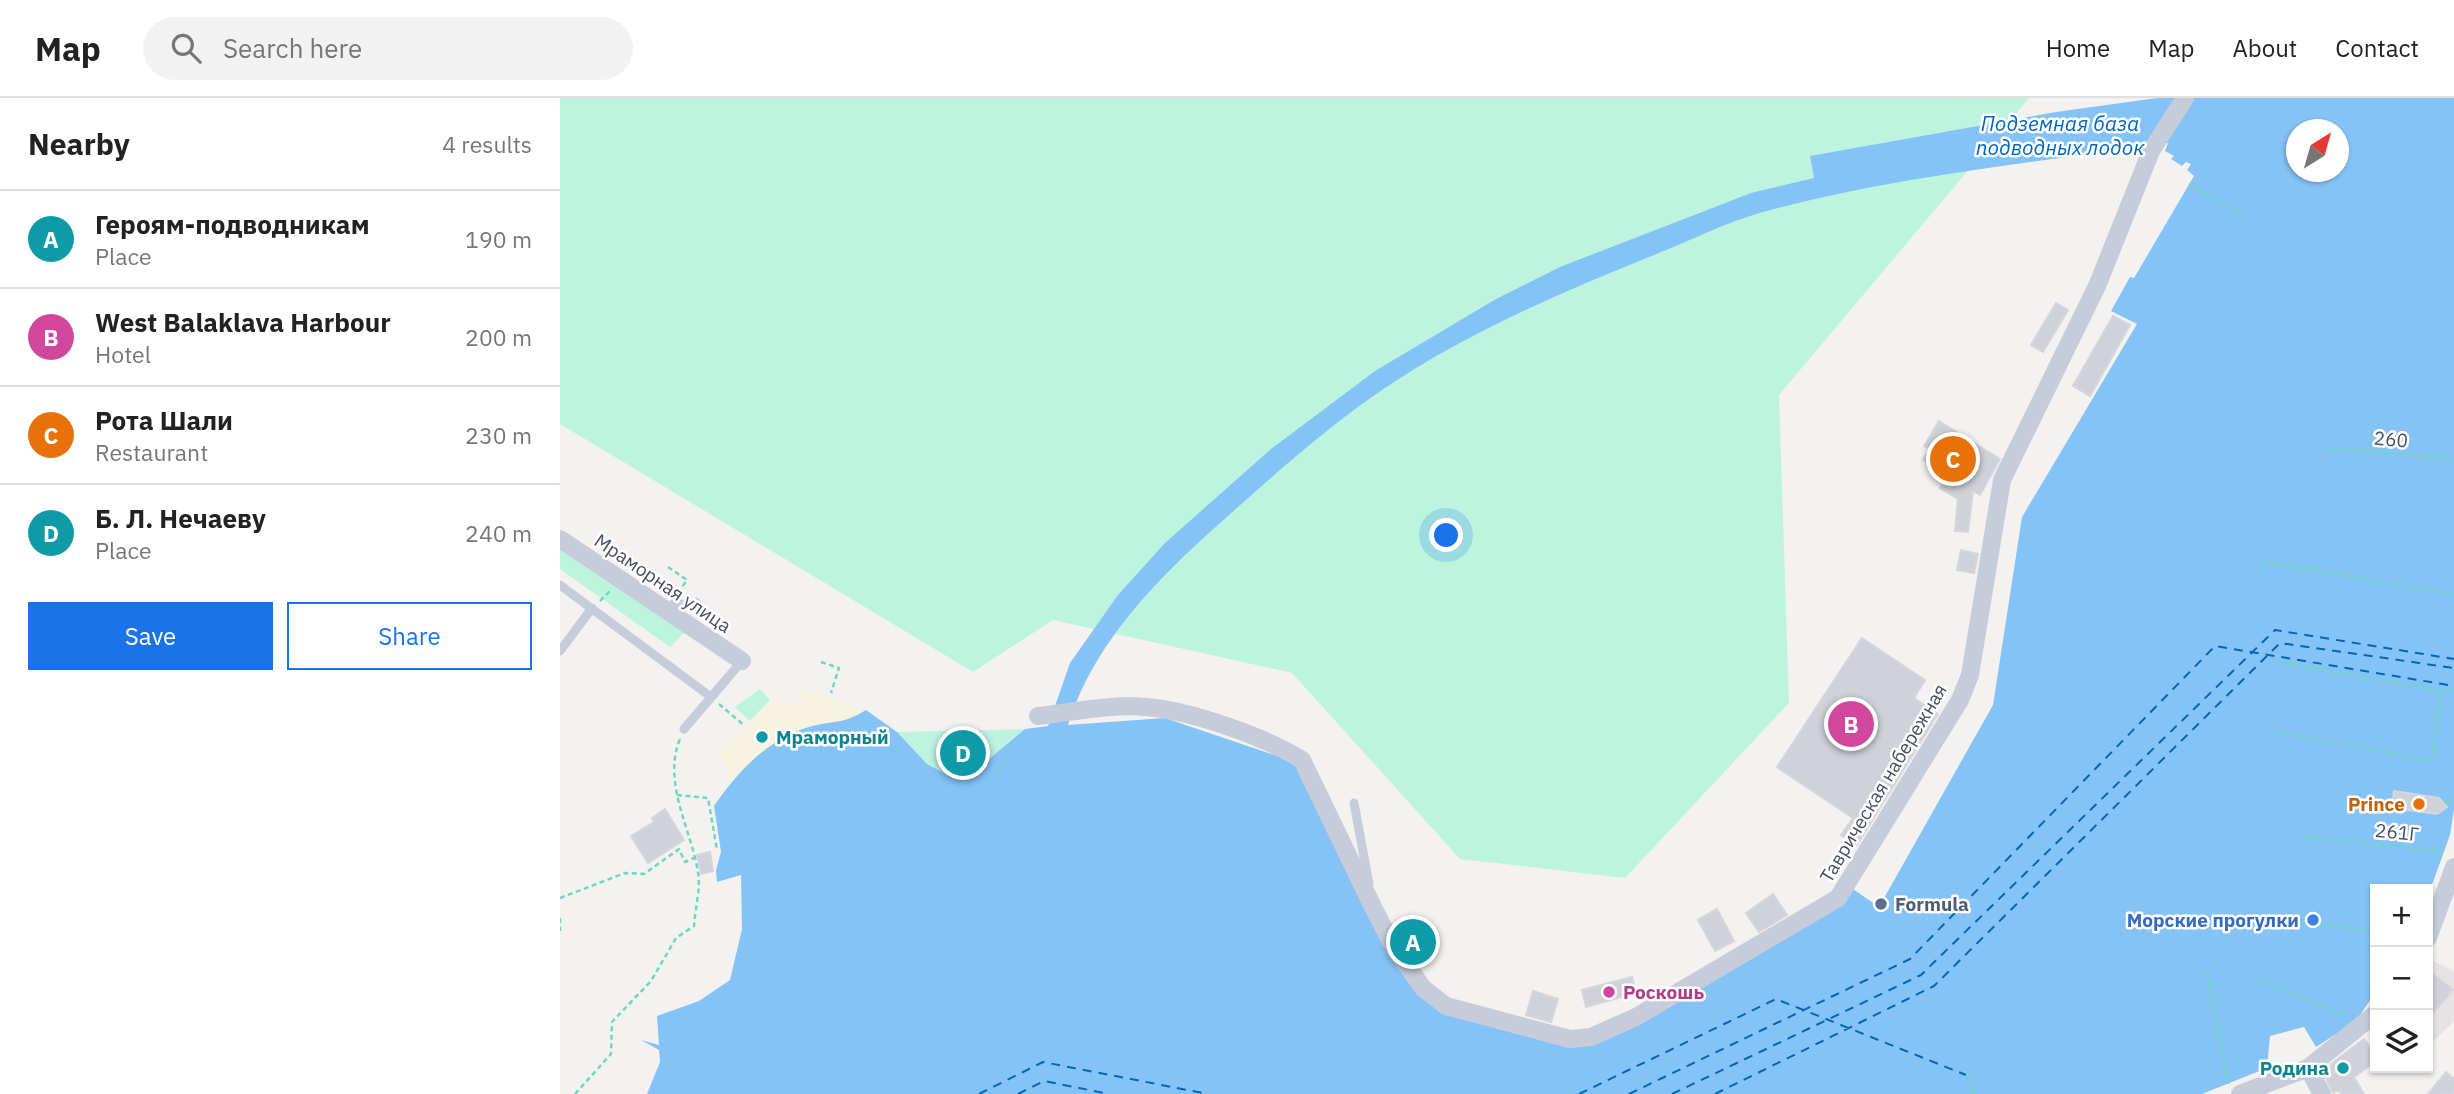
<!DOCTYPE html>
<html lang="en">
<head>
<meta charset="utf-8">
<style>
  :root { --surface:#fff; --page:#f2f2f2; --text:#222; --muted:#767676; --line:#e0e0e0; --accent:#1a73e8 }
  body { margin:0; font-family:"IBM Plex Sans",sans-serif; background:var(--page); color:var(--text) }
  .controls { position:absolute; right:21px; bottom:21px; display:grid; overflow:hidden; border-radius:0px; box-shadow:0 2px 5px #0004 }
  .controls button { width:63px; height:63px; display:grid; place-items:center; padding:0; border:0; border-bottom:2px solid var(--line); background:var(--surface); color:var(--text); font:35px sans-serif }
  .compass { position:absolute; left:1726px; top:21px; width:63px; height:63px; border-radius:50%; background:var(--surface); box-shadow:0 2px 5px #0004; rotate:37deg }
  .you { position:absolute; left:887px; top:438px; width:24px; height:24px; margin:-18px; border:5px solid #fff; border-radius:50%; background:#1a73e8; box-shadow:0 0 0 10px #1a73e833 }
  .badge { display:grid; place-items:center; width:46px; height:46px; border-radius:50%; background:var(--accent); color:#fff; font-size:23px; font-weight:700 }
  .pin { position:absolute; translate:-50% -50%; border:4px solid #fff; box-shadow:0 2px 7px #0006 }
  .list { margin:0; padding:0; list-style:none }
  h2 { display:flex; justify-content:space-between; align-items:center; height:91px; margin:0; padding:0 28px; font-size:30px }
  h2 small { font-size:23px; font-weight:400; color:var(--muted) }
  .list li { display:grid; grid-template-columns:46px 1fr auto; gap:21px; align-items:center; box-sizing:border-box; height:98px; padding:0 28px; border-top:2px solid var(--line) }
  .list b { display:block; font-size:26px; white-space:nowrap }
  .list p { margin:0; font-size:23px; white-space:nowrap; color:var(--muted) }
  .list em { font-size:23px; font-style:normal; color:var(--muted) }
  .actions { display:flex; gap:14px; padding:21px 28px }
  .actions a { flex:1; padding:16px 0; border:2px solid var(--accent); border-radius:0px; text-align:center; font-size:24px; color:var(--accent) }
  .actions .main { background:var(--accent); color:#fff }
  .icon { flex:none; width:38px; height:38px; fill:none; stroke:currentColor; stroke-width:2; stroke-linecap:round; stroke-linejoin:round }
  .map { position:relative; flex:none; width:1894px; height:996px; overflow:hidden }
  header { display:flex; align-items:center; gap:42px; box-sizing:border-box; height:98px; padding:0 35px; background:var(--surface); border-bottom:2px solid var(--line) }
  header strong { font-size:33px }
  nav { display:flex; gap:38px; margin-inline-start:auto; font-size:24px }
  .search { width:490px; height:63px; background:var(--page); display:flex; align-items:center; gap:18px; box-sizing:border-box; padding:0 24px; border-radius:38px; color:var(--muted); font-size:26px }
  main { display:flex }
  aside { flex:1; background:var(--surface) }
  .map>svg:first-child { display:block }
</style>
</head>
<body>
<header>
<strong>Map</strong>
<div class="search"><svg class="icon" aria-label="search" viewBox="0 0 24 24"><circle cx="10" cy="10" r="6"/><path d="M15 15l6 6"/></svg>Search here</div>
<nav><a>Home</a><a>Map</a><a>About</a><a>Contact</a></nav>
</header>
<main>
<aside>
<h2>Nearby<small>4 results</small></h2>
<ul class="list">
<li><span class="badge" style="background:#0f9aa8">A</span><div><b>Героям-подводникам</b><p>Place</p></div><em>190 m</em></li>
<li><span class="badge" style="background:#d1479c">B</span><div><b>West Balaklava Harbour</b><p>Hotel</p></div><em>200 m</em></li>
<li><span class="badge" style="background:#e8710a">C</span><div><b>Рота Шали</b><p>Restaurant</p></div><em>230 m</em></li>
<li><span class="badge" style="background:#0f9aa8">D</span><div><b>Б. Л. Нечаеву</b><p>Place</p></div><em>240 m</em></li>
</ul>
<div class="actions"><a class="main">Save</a><a>Share</a></div>
</aside>
<div class="map">
<svg width="1894" height="996" viewBox="0 0 1894 996">
  <rect width="100%" height="100%" fill="#f4f2f1"/>
  <path fill="#e5e3e3" d="M 1873,863 L 1894,873 L 1894,923 L 1868,949 L 1868,873 Z"/>
  <path fill="#bcf4e0" d="M 0,0 L 1469,0 L 1219,297 L 1229,605 L 1065,780 L 900,761 L 732,575 L 493,522 L 413,574 L 0,326 Z
    M 0,444 L 127,532 L 110,549 L 0,471 Z
    M 200,591 L 210,602 L 190,623 L 175,609 Z
    M 465,631 L 417,671 L 389,678 L 367,666 L 337,634 Z"/>
  <path fill="#f6f4e1" d="M 242,590 L 306,612 C 282,627 272,622 248,629 C 217,640 195,661 171,683 L 158,657 L 210,602 L 237,607 Z"/>
  <path fill="#85c3f6" fill-rule="evenodd" d="M 1597,0 L 1894,0 L 1894,711 L 1890,737 L 1868,798 L 1868,791 L 1815,791 L 1815,895 L 1796,923 L 1756,949 L 1744,929 L 1710,938 L 1707,970 L 1642,996 L 87,996 L 100,964 L 99,952 L 81,942 L 99,947 L 97,918 L 139,903 L 170,882 L 182,831 L 181,777 L 157,784 L 156,772 L 161,754 L 154,708 C 177,674 208,641 249,629 C 273,622 282,627 306,612 L 337,634 L 367,666 L 389,678 L 417,671 L 465,631 L 488,628 L 510,565 L 558,497 L 605,445 L 711,351 L 815,273 L 936,201 L 1000,169 L 1191,95 L 1254,80 L 1250,58 L 1496,14 ZM 1736,32 L 1778,32 L 1778,74 L 1736,74 ZM 1608,45 L 1605,53 L 1614,58 L 1611,61 L 1622,68 L 1626,64 L 1631,66 L 1627,72 L 1634,78 L 1574,180 L 1570,179 L 1551,213 L 1577,226 L 1462,419 L 1433,607 L 1319,809 L 1290,789 L 1011,946 L 858,890 L 738,665 L 605,620 L 508,627 C 537,536 609,470 678,409 C 725,367 773,325 825,290 C 908,234 1002,194 1094,157 C 1130,143 1166,124 1203,114 C 1335,78 1473,65 1608,45 Z"/>
  <g fill="none" stroke-linecap="round" stroke-linejoin="round">
    <path stroke="#06b" stroke-width="2" stroke-dasharray="9 7" stroke-linecap="butt" d="M 419,996 L 483,964 L 648,996
      M 458,996 L 484,983 L 549,996
      M 1019,996 L 1216,901 L 1406,977
      M 1069,996 L 1350,861 L 1655,548 L 1894,588
      M 1112,996 L 1361,877 L 1715,532 L 1894,561
      M 1155,996 L 1374,888 L 1720,545 L 1894,570"/>
  </g>
  <path fill="#d0d2d9" stroke="#d5d5dd" stroke-width="2" d="M 1496,205 L 1508,212 L 1483,254 L 1471,247 Z
    M 1553,218 L 1570,227 L 1530,298 L 1513,288 Z
    M 1379,323 L 1440,361 L 1420,397 L 1413,393 L 1408,434 L 1395,433 L 1398,401 L 1380,390 L 1388,377 L 1363,362 L 1370,351 L 1364,348 Z
    M 1401,452 L 1418,456 L 1414,475 L 1397,472 Z
    M 1302,540 L 1365,582 L 1354,600 L 1378,616 L 1297,747 L 1281,737 L 1293,720 L 1217,669 Z
    M 1834,693 L 1879,700 L 1887,709 L 1877,716 L 1832,710 Z
    M 105,711 L 124,742 L 88,765 L 71,738 L 94,724 L 92,720 Z
    M 150,754 L 153,773 L 141,776 L 137,757 Z
    M 1213,796 L 1227,817 L 1199,834 L 1186,815 Z
    M 1157,811 L 1174,843 L 1155,853 L 1138,822 Z
    M 1868,872 L 1893,892 L 1868,921 Z
    M 1072,879 L 1076,895 L 1026,909 L 1022,892 Z
    M 973,893 L 998,901 L 991,924 L 966,917 Z
    M 1804,941 L 1815,956 L 1815,964 L 1794,979 L 1804,996 L 1781,996 L 1779,992 L 1773,995 L 1762,973 Z
    M 1886,974 L 1894,981 L 1894,996 L 1868,996 Z"/>
  <g fill="none" stroke-linecap="round" stroke-linejoin="round">
    <path stroke="#70d7bd" stroke-width="2.5" stroke-dasharray="5 3.5" stroke-linecap="butt" d="M 1629,86 L 1685,119
      M 1765,350 L 1894,361
      M 1701,463 L 1894,496
      M 108,469 L 127,482 L 120,492
      M 40,503 L 50,493
      M 261,564 L 279,570 L 271,595
      M 1719,564 L 1882,593 L 1894,590
      M 159,606 L 185,628
      M 1714,633 L 1871,663 L 1882,593
      M 435,676 L 448,663
      M 117,697 L 148,700 L 157,752
      M 1885,704 L 1894,702
      M 1745,739 L 1884,753
      M 0,800 L 65,775 L 84,776 L 119,751 L 125,764 L 134,760
      M 1708,817 L 1815,834
      M 0,820 L 0,833
      M 1647,874 L 1668,986
      M 1700,881 L 1787,919
      M 1406,977 L 1412,981 L 1413,996
      M 15,996 L 51,956 L 52,924 L 91,883 L 116,840 L 134,828 C 135,811 141,790 138,774 C 131,731 102,684 120,641"/>
    <path stroke="#c7ccda" stroke-width="9" d="M 0,487 L 151,599
      M 107,513 L 115,504 L 133,509 L 136,504
      M 0,553 L 32,510
      M 124,631 L 182,563
      M 794,705 L 809,786"/>
    <path stroke="#c7ccda" stroke-width="18" d="M 0,441 L 182,563
      M 478,618 C 513,614 550,606 585,609 C 629,612 706,639 742,662 L 813,809 L 833,848 L 863,890 L 886,908 L 1010,941 L 1031,939 L 1076,919 L 1278,800 L 1400,602 L 1410,577 L 1442,382 L 1537,188 L 1591,53 L 1625,0
      M 1868,840 L 1894,769
      M 1748,970 L 1762,996
      M 1680,996 L 1748,970 L 1815,916"/>
  </g>
  <g fill="#0f9aa8" stroke="#fff" stroke-width="2.5">
    <circle cx="202" cy="639" r="7"/>
    <circle cx="1783" cy="970" r="7"/>
  </g>
  <circle fill="#e8710a" stroke="#fff" stroke-width="2.5" cx="1859" cy="706" r="7"/>
  <circle fill="#5c6f8a" stroke="#fff" stroke-width="2.5" cx="1321" cy="806" r="7"/>
  <circle fill="#3f7fe0" stroke="#fff" stroke-width="2.5" cx="1753" cy="822" r="7"/>
  <circle fill="#d1479c" stroke="#fff" stroke-width="2.5" cx="1049" cy="894" r="7"/>
  <g text-anchor="middle" dominant-baseline="central" stroke-width="5" stroke-linejoin="round" paint-order="stroke">
    <g font-size="19" fill="#474e61" stroke="#fff">
      <text transform="translate(1831 341) rotate(5)">260</text>
      <text transform="translate(103 485) rotate(34)">Мраморная улица</text>
      <text transform="translate(1323 685) rotate(-59)">Таврическая набережная</text>
      <text transform="translate(1837 734) rotate(6)">261Г</text>
    </g>
    <g font-size="19" font-weight="bold" fill="#0d838f" stroke="#fff" text-anchor="start">
      <text x="216" y="639">Мраморный</text>
      <text x="1769" y="970" text-anchor="end">Родина</text>
    </g>
    <g font-size="19" font-weight="bold" fill="#c56008" stroke="#fff" text-anchor="end">
      <text x="1845" y="706">Prince</text>
    </g>
    <g font-size="19" font-weight="bold" fill="#4e5e75" stroke="#fff" text-anchor="start">
      <text x="1335" y="806">Formula</text>
    </g>
    <g font-size="19" font-weight="bold" fill="#366cbe" stroke="#fff" text-anchor="end">
      <text x="1739" y="822">Морские прогулки</text>
    </g>
    <g font-size="19" font-weight="bold" fill="#b23c85" stroke="#fff" text-anchor="start">
      <text x="1063" y="894">Роскошь</text>
    </g>
    <g font-size="21" font-style="italic" fill="#06b" stroke="#fff">
      <text x="1500" y="25">Подземная база<tspan x="1500" dy="24">подводных лодок</tspan></text>
    </g>
  </g>
</svg>
<div class="controls">
<button>+</button>
<button>−</button>
<button><svg class="icon" aria-label="layers" viewBox="0 0 24 24"><path d="M12 4l9 5-9 5-9-5zM3 14l9 5 9-5"/></svg></button>
</div>
<svg class="compass" viewBox="-18 -18 36 36"><path d="M0-13l5 13h-10z" fill="#e53935"/><path d="M0 13l5-13h-10z" fill="#767676"/></svg>
<div class="you"></div>
<div class="pin badge" style="left:853px;top:844px;background:#0f9aa8">A</div>
<div class="pin badge" style="left:1291px;top:626px;background:#d1479c">B</div>
<div class="pin badge" style="left:1393px;top:361px;background:#e8710a">C</div>
<div class="pin badge" style="left:403px;top:655px;background:#0f9aa8">D</div>
</div>
</main>
</body>
</html>
